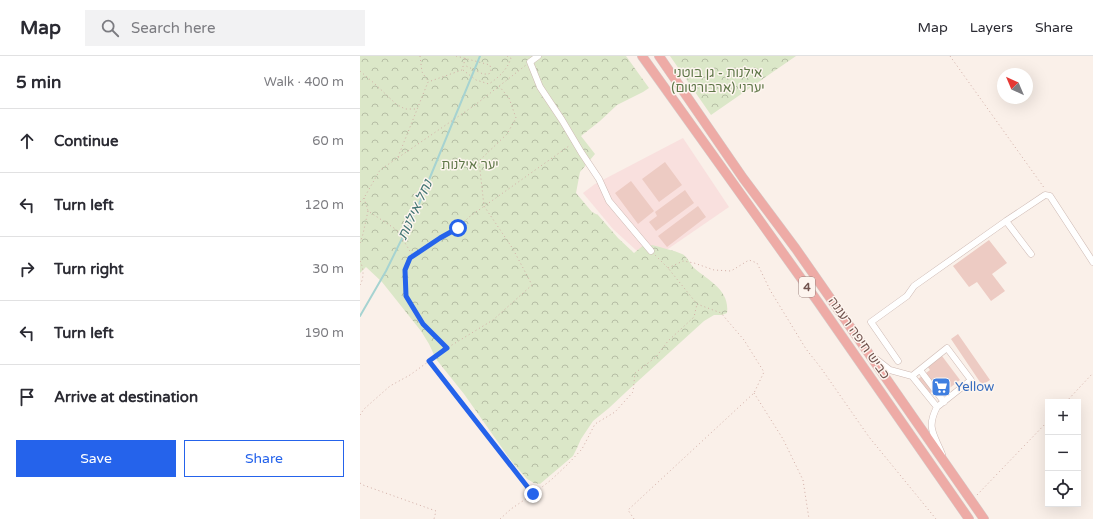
<!DOCTYPE html>
<html lang="en">
<head>
<meta charset="utf-8">
<style>
  :root { --surface:#fff; --page:#f2f2f3; --text:#2b2b33; --muted:#7c7c81; --line:#e1e1e2; --accent:#2563eb }
  body { margin:0; font-family:"Varela Round",Heebo,sans-serif; background:var(--page); color:var(--text) }
  .controls { position:absolute; right:12px; bottom:12px; display:grid; overflow:hidden; border-radius:0px; box-shadow:0 4px 16px #0002 }
  .controls button { width:36px; height:36px; display:grid; place-items:center; padding:0; border:0; border-bottom:1px solid var(--line); background:var(--surface); color:var(--text); font:20px sans-serif }
  .compass { position:absolute; left:637px; top:12px; width:36px; height:36px; border-radius:50%; background:var(--surface); box-shadow:0 4px 16px #0002; rotate:316deg }
  .stop { position:absolute; width:12px; height:12px; margin:-9px; border:3px solid #2563eb; border-radius:50%; background:#fff }
  .stop.end { background:#2563eb; border-color:#fff; box-shadow:0 1px 4px #0008 }
  .list { margin:0; padding:0; list-style:none }
  h2 { display:flex; justify-content:space-between; align-items:center; height:52px; margin:0; padding:0 16px; font-size:17px }
  h2 small { font-size:13px; font-weight:400; color:var(--muted) }
  .list li { display:grid; grid-template-columns:26px 1fr auto; gap:12px; align-items:center; box-sizing:border-box; height:64px; padding:0 16px; border-top:1px solid var(--line) }
  .list b { display:block; font-size:15px; white-space:nowrap }
  .list em { font-size:13px; font-style:normal; color:var(--muted) }
  .actions { display:flex; gap:8px; padding:12px 16px }
  .actions a { flex:1; padding:9px 0; border:1px solid var(--accent); border-radius:0px; text-align:center; font-size:14px; color:var(--accent) }
  .actions .main { background:var(--accent); color:#fff }
  .icon { flex:none; width:22px; height:22px; fill:none; stroke:currentColor; stroke-width:2; stroke-linecap:round; stroke-linejoin:round }
  .map { position:relative; flex:none; width:733px; height:463px; overflow:hidden }
  header { display:flex; align-items:center; gap:24px; box-sizing:border-box; height:56px; padding:0 20px; background:var(--surface); border-bottom:1px solid var(--line) }
  header strong { font-size:19px }
  nav { display:flex; gap:22px; margin-inline-start:auto; font-size:14px }
  .search { width:280px; height:36px; background:var(--page); display:flex; align-items:center; gap:10px; box-sizing:border-box; padding:0 14px; border-radius:0px; color:var(--muted); font-size:15px }
  main { display:flex }
  aside { flex:1; background:var(--surface) }
  .map>svg:first-child { display:block }
</style>
</head>
<body>
<header>
<strong>Map</strong>
<div class="search"><svg class="icon" aria-label="search" viewBox="0 0 24 24"><circle cx="10" cy="10" r="6"/><path d="M15 15l6 6"/></svg>Search here</div>
<nav><a>Map</a><a>Layers</a><a>Share</a></nav>
</header>
<main>
<aside>
<h2>5 min<small>Walk · 400 m</small></h2>
<ul class="list">
<li><svg class="icon" aria-label="ahead" viewBox="0 0 24 24"><path d="M12 20V5M6 11l6-6 6 6"/></svg><div><b>Continue</b></div><em>60 m</em></li>
<li><svg class="icon" aria-label="left" viewBox="0 0 24 24"><path d="M17 20v-9H6M10 6l-5 5 5 5"/></svg><div><b>Turn left</b></div><em>120 m</em></li>
<li><svg class="icon" aria-label="right" viewBox="0 0 24 24"><path d="M7 20v-9h11M14 6l5 5-5 5"/></svg><div><b>Turn right</b></div><em>30 m</em></li>
<li><svg class="icon" aria-label="left" viewBox="0 0 24 24"><path d="M17 20v-9H6M10 6l-5 5 5 5"/></svg><div><b>Turn left</b></div><em>190 m</em></li>
<li><svg class="icon" aria-label="arrive" viewBox="0 0 24 24"><path d="M6 21V4h12l-3 4 3 4H6"/></svg><div><b>Arrive at destination</b></div></li>
</ul>
<div class="actions"><a class="main">Save</a><a>Share</a></div>
</aside>
<div class="map">
<svg width="733" height="463" viewBox="0 0 733 463">
  <defs>
    <pattern id="forest-crowns" width="20" height="18" patternUnits="userSpaceOnUse"><rect width="20" height="18" fill="#dbe7c8"/><path d="M2 6a3 3 0 1 1 6 0M12 15a3 3 0 1 1 6 0" fill="none" stroke="#b6bea5"/></pattern>
  </defs>
  <rect width="100%" height="100%" fill="#faf0e9"/>
  <path fill="#f9e0de" d="M 323,82 L 369,151 L 289,206 L 253,173 L 223,137 L 235,128 Z"/>
  <path fill="url(#forest-crowns)" d="M 0,0 L 266,0 L 289,32 L 283,36 L 257,49 L 240,65 L 221,80 L 235,98 L 220,116 L 216,137 L 232,156 L 238,159 L 258,182 L 274,197 L 285,188 L 288,191 L 292,189 C 302,192 313,194 322,198 C 327,200 330,208 334,212 C 349,225 370,234 367,257 L 362,259 L 354,259 L 344,265 L 266,336 L 249,352 L 233,365 L 221,383 L 217,392 L 213,400 L 180,428 L 174,427 L 167,423 L 152,406 L 104,338 L 76,303 L 69,288 L 61,275 L 22,226 L 6,211 L 0,217 Z
    M 310,0 L 436,0 L 351,59 Z"/>
  <g fill="none" stroke-linecap="round" stroke-linejoin="round">
    <path stroke="#a6d3d1" stroke-width="2" d="M 0,260 L 26,215 L 59,148 L 120,0"/>
  </g>
  <path fill="#edcbc3" d="M 305,106 L 322,129 L 299,146 L 282,123 Z
    M 271,125 L 294,155 L 278,168 L 255,137 Z
    M 325,134 L 334,147 L 296,175 L 289,166 L 297,160 L 295,156 Z
    M 338,150 L 346,161 L 307,191 L 298,180 Z
    M 629,184 L 647,207 L 632,218 L 645,235 L 631,245 L 617,226 L 609,231 L 593,210 Z
    M 598,278 L 630,324 L 622,329 L 591,283 Z
    M 582,300 L 600,324 L 587,334 L 582,328 L 569,338 L 558,323 L 570,314 L 564,306 L 577,304 Z"/>
  <g fill="none" stroke-linecap="round" stroke-linejoin="round">
    <g stroke="#cdb9b3" stroke-width="7">
      <path id="minor" d="M 178,0 L 170,6 L 180,31 L 202,64 L 221,96 L 239,123 L 249,145 L 291,195
        M 646,165 L 671,198
        M 516,303 L 530,314 L 552,320 L 577,351 C 566,372 574,378 582,398
        M 538,305 L 511,266 L 547,240 L 554,230 L 646,165 L 685,139 L 690,140 L 733,206
        M 560,314 L 584,346
        M 552,320 L 587,292 L 611,324 L 577,351"/>
    </g>
    <g stroke="#d5ccca" stroke-width="10">
      <path id="highway" d="M 282,0 L 458,246 L 609,463
        M 299,0 L 383,122 L 436,193 L 624,463"/>
    </g>
    <path stroke="#d2aea6" stroke-width="1" stroke-dasharray="1 3" stroke-linecap="butt" d="M 60,0 L 62,16 L 68,25
      M 96,0 L 130,9 L 131,14 L 129,18 L 123,18 L 104,9
      M 590,0 L 685,133
      M 103,14 L 116,24 L 129,28 C 139,21 147,14 151,2 L 147,0
      M 0,15 L 15,28 L 36,48 L 45,53 L 57,53
      M 38,101 L 68,26 L 102,14 L 106,0
      M 4,142 L 8,155 L 37,174 L 53,200 L 80,182 L 98,172 L 109,161 L 209,90
      M 0,146 L 4,142 L 20,114 L 115,49 L 166,9
      M 0,187 L 3,178 L 8,155
      M 53,200 L 50,202 L 45,214 L 46,240 L 63,268 L 87,292
      M 0,205 C 4,213 4,222 0,229
      M 308,212 L 323,205 L 334,207 L 354,214 L 371,215 L 389,204 L 397,207 L 410,234 L 446,293 L 461,312 L 509,381 L 576,463
      M 70,306 L 173,438 L 151,453 L 140,463
      M 394,337 L 423,383 L 443,424 L 449,463
      M 706,346 L 733,317
      M 0,359 L 4,353 L 30,330 L 50,319 L 87,292 L 133,264 L 172,229 L 153,193 L 124,150 L 119,105 L 147,78 L 156,62 L 149,42 L 139,30
      M 0,427 L 3,429 L 76,455 L 74,463
      M 173,438 L 191,424 L 208,408 L 222,393 L 235,368 L 255,356 L 273,336 L 275,317 L 296,301 L 308,285 L 334,261 L 337,248
      M 617,439 L 688,365
      M 274,463 L 268,454 L 394,337 L 404,316 L 384,284 L 361,257 L 337,248 L 308,212 L 295,199"/>
    <use href="#minor" stroke="#fff" stroke-width="6"/>
    <use href="#highway" stroke="#eeaba6" stroke-width="9"/>
  </g>
  <g fill="none" stroke-linecap="round" stroke-linejoin="round">
    <path stroke="#2563eb" stroke-width="5" d="M 98,172 L 80,182 L 50,202 L 45,214 L 46,240 L 63,268 L 87,292 L 69,305 L 173,438"/>
  </g>
  <defs>
    <g id="supermarket-square" transform="scale(1)"><rect x="-9" y="-9" width="18" height="18" rx="4" fill="#3f7fe0" stroke="#fdf5ef"/><path d="M-6-5.5h2.5l.6 2H6L4.5 2H-2.5L-4.4-4H-6ZM-1.5 3.2a1.3 1.3 0 1 0 .1 0ZM3 3.2a1.3 1.3 0 1 0 .1 0Z" fill="#fff"/></g>
  </defs>
  <g fill-rule="evenodd">
    <use href="#supermarket-square" x="581" y="331"/>
  </g>
  <g text-anchor="middle" dominant-baseline="central" stroke-width="3" stroke-linejoin="round" paint-order="stroke">
    <rect fill="#fdf5ef" stroke="#9c847f" stroke-width="1" x="439" y="221" width="16" height="20" rx="3"/>
    <g font-size="12" font-weight="bold" fill="#72544f">
      <text x="447" y="231">4</text>
    </g>
    <g font-size="13" fill="#5f7748" stroke="#fdf5ef">
      <text x="358" y="17">אילנות - גן בוטני<tspan x="358" dy="15">יערני (ארבורטום)</tspan></text>
      <text x="110" y="109">יער אילנות</text>
    </g>
    <g font-size="13" fill="#72544f" stroke="#fdf5ef">
      <text transform="translate(499 282) rotate(55)">כביש חיפה רעננה</text>
    </g>
    <g font-size="13" fill="#366cbe" stroke="#fdf5ef" text-anchor="start">
      <text x="595" y="331">Yellow</text>
    </g>
    <g font-size="14" font-style="italic" fill="#447674" stroke="#fdf5ef">
      <text transform="translate(55 154) rotate(-65)">נחל אילנות</text>
    </g>
  </g>
</svg>
<div class="controls">
<button>+</button>
<button>−</button>
<button><svg class="icon" aria-label="locate" viewBox="0 0 24 24"><circle cx="12" cy="12" r="6"/><path d="M12 2v4M12 18v4M2 12h4M18 12h4"/></svg></button>
</div>
<svg class="compass" viewBox="-18 -18 36 36"><path d="M0-13l5 13h-10z" fill="#e53935"/><path d="M0 13l5-13h-10z" fill="#7c7c81"/></svg>
<div class="stop" style="left:98px;top:172px"></div>
<div class="stop end" style="left:173px;top:438px"></div>
</div>
</main>
</body>
</html>
